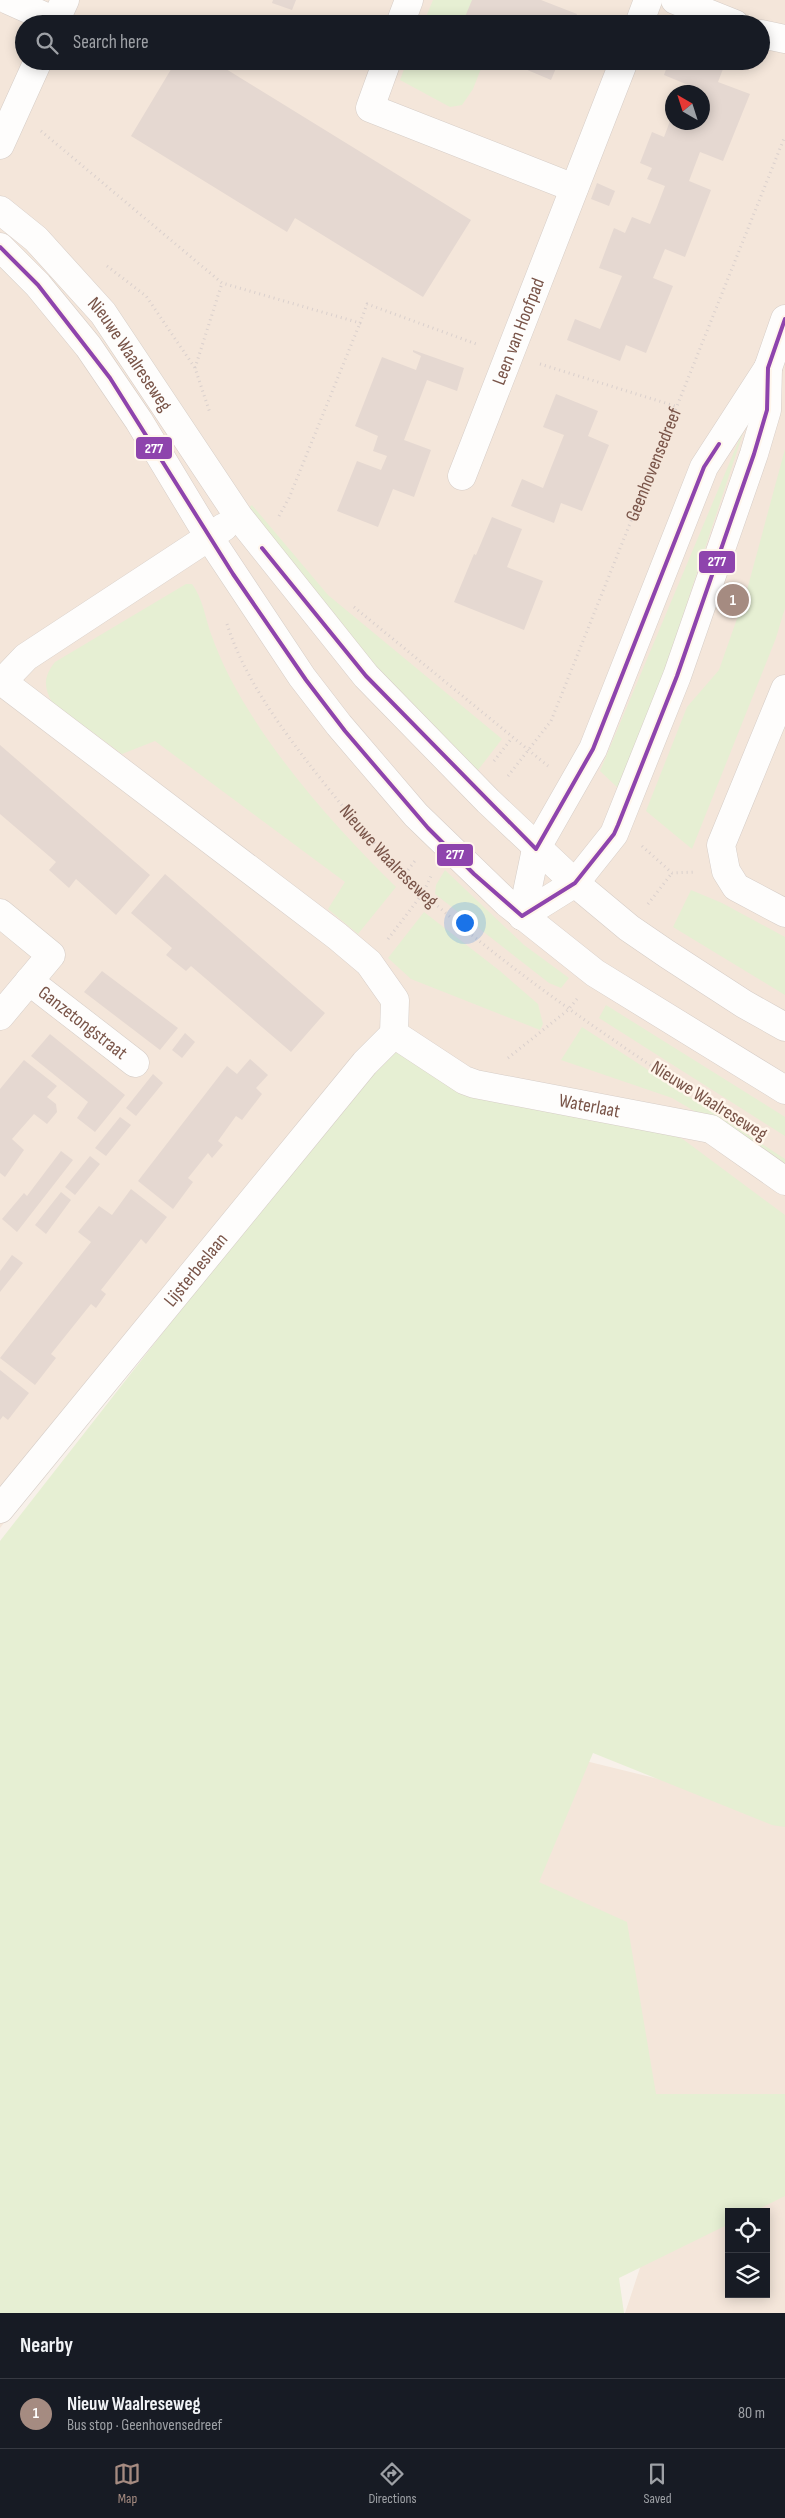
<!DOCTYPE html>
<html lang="en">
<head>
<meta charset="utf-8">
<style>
  :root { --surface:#171b24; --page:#20242c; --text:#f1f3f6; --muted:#9ea1a6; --line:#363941; --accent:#a58b81 }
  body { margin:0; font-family:"Sofia Sans Condensed",sans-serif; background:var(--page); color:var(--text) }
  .controls { position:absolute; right:15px; bottom:15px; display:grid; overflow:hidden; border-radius:0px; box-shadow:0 2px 12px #0003 }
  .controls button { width:45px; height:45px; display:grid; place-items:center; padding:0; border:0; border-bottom:1px solid var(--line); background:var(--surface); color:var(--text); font:25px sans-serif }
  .compass { position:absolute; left:665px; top:85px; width:45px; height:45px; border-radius:50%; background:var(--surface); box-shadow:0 2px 12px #0003; rotate:321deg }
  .you { position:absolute; left:464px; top:922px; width:18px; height:18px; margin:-12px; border:4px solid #fff; border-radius:50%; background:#1a73e8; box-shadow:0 0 0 8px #1a73e833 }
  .badge { display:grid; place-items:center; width:32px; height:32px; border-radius:50%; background:var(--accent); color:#fff; font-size:16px; font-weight:700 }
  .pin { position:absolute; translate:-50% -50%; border:2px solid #fff; box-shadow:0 1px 5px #0006 }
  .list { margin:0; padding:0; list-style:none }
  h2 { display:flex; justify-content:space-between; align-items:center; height:65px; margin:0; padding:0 20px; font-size:21px }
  h2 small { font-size:16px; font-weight:400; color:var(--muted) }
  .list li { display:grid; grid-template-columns:32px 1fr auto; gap:15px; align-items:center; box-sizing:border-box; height:70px; padding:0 20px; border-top:1px solid var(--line) }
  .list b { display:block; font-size:19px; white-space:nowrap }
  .list p { margin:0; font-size:16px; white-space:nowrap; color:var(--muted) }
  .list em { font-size:16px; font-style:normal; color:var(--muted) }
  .icon { flex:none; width:28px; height:28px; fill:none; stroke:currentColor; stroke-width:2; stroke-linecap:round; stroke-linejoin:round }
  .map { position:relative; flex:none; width:785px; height:2313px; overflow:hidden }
  .search { position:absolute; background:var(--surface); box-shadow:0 2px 12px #0003; left:15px; right:15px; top:15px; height:55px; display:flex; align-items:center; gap:12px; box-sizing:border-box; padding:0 18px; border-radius:28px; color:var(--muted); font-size:19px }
  .sheet { height:135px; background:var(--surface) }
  nav { display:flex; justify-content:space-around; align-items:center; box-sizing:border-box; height:70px; border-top:1px solid var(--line); background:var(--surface); font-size:14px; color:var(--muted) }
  nav a { display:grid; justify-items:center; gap:2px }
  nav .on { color:var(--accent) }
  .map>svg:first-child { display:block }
</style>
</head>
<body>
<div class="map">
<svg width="785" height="2313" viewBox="0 0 785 2313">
  <rect width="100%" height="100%" fill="#f8f1ea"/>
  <path fill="#f4e6da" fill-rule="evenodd" d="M 0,0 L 785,0 L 785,1273 L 345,1100 L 0,1528 ZM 24,24 L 761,24 L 761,61 L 24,61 ZM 672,92 L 702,92 L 702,122 L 672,122 Z
    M 549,1752 L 785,1810 L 785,2313 L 625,2313 L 641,2265 L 527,1839 ZM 729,2212 L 766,2212 L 766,2294 L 729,2294 Z"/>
  <path fill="#e6efd3" d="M 433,0 L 510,0 L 500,24 L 423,24 Z
    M 407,61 L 484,61 L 473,89 L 462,105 L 450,107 L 400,80 Z
    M 747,421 L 648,721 L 619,789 L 600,771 Z
    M 785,449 L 785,608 L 776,638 L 692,849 L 646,811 L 687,707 L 719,670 L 747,590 Z
    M 252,505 L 328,595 L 502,739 L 478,770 L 474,769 L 397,693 L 247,509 Z
    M 186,584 L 192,584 C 203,599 205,617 211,634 C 216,648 222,662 229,676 C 269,753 334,826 396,887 L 358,934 L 328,909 L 345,882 L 155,741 L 122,754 L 52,702 C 43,686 44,676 55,662 Z
    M 445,870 L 524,945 L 569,978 L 561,988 L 549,983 L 435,894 L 436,885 Z
    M 691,890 L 722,903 L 785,937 L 785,995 L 673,927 Z
    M 424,912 L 500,971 L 538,1004 L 543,1024 L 540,1030 L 411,979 L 388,958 Z
    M 606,1005 L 785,1117 L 785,1136 L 599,1018 Z
    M 582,1027 L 785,1159 L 785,1173 L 730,1132 L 672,1098 L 561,1060 Z
    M 387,1046 L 655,1125 L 684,1140 L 785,1215 L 785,1827 L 772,1825 L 593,1753 L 539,1882 L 627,1922 L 656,2094 L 785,2094 L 785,2196 L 753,2212 L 729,2212 L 729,2224 L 619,2278 L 624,2313 L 0,2313 L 0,1541 Z"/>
  <path fill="#e5d8d1" d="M 273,0 L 296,0 L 292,10 L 272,3 Z
    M 472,0 L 541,0 L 577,14 L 574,24 L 462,24 Z
    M 331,16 L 352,24 L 328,24 Z
    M 176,61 L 213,61 L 471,220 L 423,297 L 295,218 L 287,232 L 131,136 Z
    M 506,61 L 559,61 L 551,80 Z
    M 669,61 L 726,61 L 718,82 L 750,94 L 723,161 L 700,152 L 689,181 L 711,190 L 685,257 L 665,249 L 653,278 L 673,286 L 646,353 L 626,345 L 620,361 L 567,340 L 575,319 L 600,329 L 622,276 L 599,268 L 614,228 L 625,233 L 632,217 L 650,224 L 657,207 L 665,186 L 647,179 L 652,168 L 640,163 L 652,132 L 664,137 L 670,121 L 690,129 L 693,122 L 702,122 L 702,99 L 705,92 L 664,75 Z
    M 597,183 L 615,191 L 609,206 L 591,199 Z
    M 413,350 L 464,368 L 457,391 L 427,380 L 404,440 L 431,450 L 414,497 L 393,489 L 378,527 L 337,511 L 357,461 L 381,470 L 387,456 L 373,451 L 378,436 L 355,426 L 382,357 L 416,370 L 421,356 L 413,352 Z
    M 556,394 L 598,411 L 588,436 L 609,445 L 582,511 L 561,503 L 554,523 L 511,506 L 522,479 L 543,488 L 564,435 L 543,427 Z
    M 492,517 L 522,529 L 507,567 L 543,581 L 524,630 L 454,602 L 474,554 L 476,555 Z
    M 0,745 L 150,875 L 116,915 L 76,879 L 69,888 L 49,870 L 56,862 L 0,814 Z
    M 165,874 L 325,1013 L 291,1052 L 191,966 L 186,971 L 166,955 L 172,948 L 131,913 Z
    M 102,971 L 178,1028 L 160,1050 L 84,992 Z
    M 185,1033 L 195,1042 L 182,1058 L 172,1050 Z
    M 50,1034 L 125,1095 L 95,1132 L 77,1118 L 88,1102 L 31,1056 Z
    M 250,1059 L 268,1075 L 256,1088 L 262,1094 L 242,1120 L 236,1116 L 218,1141 L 223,1145 L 212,1158 L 208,1153 L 188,1178 L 193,1182 L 173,1209 L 138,1181 L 227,1066 L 237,1074 Z
    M 24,1060 L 57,1086 L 47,1097 L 56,1104 L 57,1112 L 47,1124 L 34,1114 L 12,1139 L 24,1150 L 5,1177 L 0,1173 L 0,1089 Z
    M 153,1074 L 163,1083 L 136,1116 L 126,1108 Z
    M 120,1117 L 131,1125 L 106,1156 L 95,1148 Z
    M 61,1151 L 73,1160 L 17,1232 L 2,1219 L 24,1193 L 27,1196 Z
    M 90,1156 L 100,1164 L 75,1195 L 65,1187 Z
    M 131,1189 L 167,1217 L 146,1244 L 141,1239 L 101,1290 L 106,1294 L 96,1308 L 91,1304 L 51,1354 L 56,1358 L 35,1385 L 0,1358 L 91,1242 L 78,1232 L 99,1206 L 112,1215 Z
    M 61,1192 L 71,1200 L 46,1234 L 35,1225 Z
    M 12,1255 L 23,1263 L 0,1292 L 0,1271 Z
    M 0,1370 L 29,1393 L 8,1420 L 3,1416 L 0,1420 Z"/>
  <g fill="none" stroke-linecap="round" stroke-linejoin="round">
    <g stroke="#d6cdc7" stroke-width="29">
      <g id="minor">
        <path d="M 8,0 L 55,21"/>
        <path d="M 675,0 L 735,24"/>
        <path d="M 54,24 L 65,0"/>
        <path d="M 400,24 L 409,0"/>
        <path d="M 639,24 L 648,0"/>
        <path d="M 761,34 L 785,39"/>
        <path d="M 387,61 L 370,108 L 574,188"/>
        <path d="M 0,145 L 38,61"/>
        <path id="s3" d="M 0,210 L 36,239 L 103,313 L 239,517 L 366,676 L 488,801 L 575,883 L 629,928 L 667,954 L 744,1004 L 785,1027"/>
        <path d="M 0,247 L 38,285 L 88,346 L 139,421 L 209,537 L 302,677 L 339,725 L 416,815 L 507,903 L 595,973 L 785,1090"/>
        <path id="s4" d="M 462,476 L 624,61"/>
        <path d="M 0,680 L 337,936 L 369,963 L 395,1000 L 394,1034"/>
        <path d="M 3,681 L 26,657 L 224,527"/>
        <path d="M 785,689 L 721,845 L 726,871 L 736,887 L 785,913"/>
        <path d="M 0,913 L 51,955 L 0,1016"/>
        <path d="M 522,916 L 536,849 L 593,749 L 704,467 L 768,368 L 785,319"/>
        <path d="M 522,916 L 575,883 L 614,834 L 677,676 L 754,454 L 767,410 L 768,368"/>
        <path id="s5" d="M 29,981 L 135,1063"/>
        <path id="s6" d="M 394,1034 L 464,1080 L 475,1084 L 711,1129 L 785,1181"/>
        <path id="s7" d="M 0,1509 L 365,1063 L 394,1034"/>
      </g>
    </g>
    <g stroke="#dad0cd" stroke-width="3" stroke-dasharray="1 4" stroke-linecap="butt">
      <path d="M 41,131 L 222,283 L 360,323 L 367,304 L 479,345"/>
      <path d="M 107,266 L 146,296 L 195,368 L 210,413"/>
      <path d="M 540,364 L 675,406"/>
      <path d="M 195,368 L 222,283"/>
      <path d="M 279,516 L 289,498 L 360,323"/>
      <path d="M 354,607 L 548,766"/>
      <path id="s1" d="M 227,624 C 243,674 274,718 306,760 C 340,804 382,856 423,893 C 506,968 598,1030 690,1092"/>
      <path d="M 494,761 L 512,738"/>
      <path id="s2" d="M 508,776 L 551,721 L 785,136"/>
      <path d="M 642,846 L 672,873 L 696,872"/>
      <path d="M 405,874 L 417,858"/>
      <path d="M 648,904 L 672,873"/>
      <path d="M 388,939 L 423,893 L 432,874"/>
      <path d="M 508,1058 L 568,1010 L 577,999"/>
    </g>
    <use href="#minor" stroke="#fefdfc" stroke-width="28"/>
    <g stroke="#fff6ec" stroke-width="8">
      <path id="bus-1" d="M 0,247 L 38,285 L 110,378 L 233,574 L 306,680 L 345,731 L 428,828 L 474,874 L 522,916 L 575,883 L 614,834 L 618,825 L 677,676 L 754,454 L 767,410 L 768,368 L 785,319
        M 262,548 L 366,676 L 536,849 L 593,749 L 704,467 L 719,444"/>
    </g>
    <use href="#bus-1" stroke="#8e44ad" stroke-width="4"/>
  </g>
  <g text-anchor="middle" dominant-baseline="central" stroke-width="5" stroke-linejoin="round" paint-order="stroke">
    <g font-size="19" fill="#795448" stroke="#fff6ec">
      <text stroke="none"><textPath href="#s4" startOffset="155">Leen van Hoofpad</textPath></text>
      <text stroke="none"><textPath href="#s3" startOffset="195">Nieuwe Waalreseweg</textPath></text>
      <text stroke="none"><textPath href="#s2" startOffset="346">Geenhovensedreef</textPath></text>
      <text stroke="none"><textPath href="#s1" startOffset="285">Nieuwe Waalreseweg</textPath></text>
      <text stroke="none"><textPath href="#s5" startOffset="68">Ganzetongstraat</textPath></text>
      <text transform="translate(709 1101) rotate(32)">Nieuwe Waalreseweg</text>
      <text stroke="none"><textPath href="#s6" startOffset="212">Waterlaat</textPath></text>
      <text stroke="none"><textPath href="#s7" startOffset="309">Lijsterbeslaan</textPath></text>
    </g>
  </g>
  <g stroke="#fff6ec" stroke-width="2">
    <rect x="135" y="436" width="38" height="24" rx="5" fill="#8e44ad"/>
    <rect x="698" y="550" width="38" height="24" rx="5" fill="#8e44ad"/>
    <rect x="436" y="843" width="38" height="24" rx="5" fill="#8e44ad"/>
  </g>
  <g font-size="14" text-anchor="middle" font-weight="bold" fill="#fff">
    <text x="154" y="453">277</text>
    <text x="717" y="566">277</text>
    <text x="455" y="859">277</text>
  </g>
</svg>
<div class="controls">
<button><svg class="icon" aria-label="locate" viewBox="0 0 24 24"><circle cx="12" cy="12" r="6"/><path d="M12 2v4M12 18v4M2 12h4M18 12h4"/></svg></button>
<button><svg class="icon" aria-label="layers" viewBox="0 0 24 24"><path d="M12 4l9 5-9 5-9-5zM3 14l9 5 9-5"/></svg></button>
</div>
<svg class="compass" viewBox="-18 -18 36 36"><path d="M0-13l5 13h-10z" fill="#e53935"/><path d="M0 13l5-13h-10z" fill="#9ea1a6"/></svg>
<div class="you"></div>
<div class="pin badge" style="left:733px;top:600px">1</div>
<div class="search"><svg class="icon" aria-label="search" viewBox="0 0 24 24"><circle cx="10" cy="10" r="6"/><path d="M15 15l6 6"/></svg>Search here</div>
</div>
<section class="sheet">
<h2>Nearby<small></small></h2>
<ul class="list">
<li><span class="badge">1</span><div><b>Nieuw Waalreseweg</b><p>Bus stop · Geenhovensedreef</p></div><em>80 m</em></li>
</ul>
</section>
<nav>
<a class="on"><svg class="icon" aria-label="map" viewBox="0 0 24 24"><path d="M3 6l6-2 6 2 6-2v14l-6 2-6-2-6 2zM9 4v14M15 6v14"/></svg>Map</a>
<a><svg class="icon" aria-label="directions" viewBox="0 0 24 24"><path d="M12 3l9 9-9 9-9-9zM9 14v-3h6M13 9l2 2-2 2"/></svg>Directions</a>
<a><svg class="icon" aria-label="saved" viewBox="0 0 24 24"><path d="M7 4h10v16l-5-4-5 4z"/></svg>Saved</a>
</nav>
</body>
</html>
